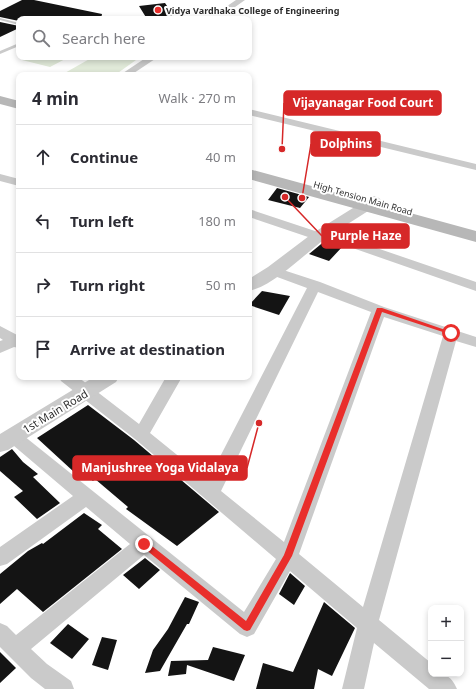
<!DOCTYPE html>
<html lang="en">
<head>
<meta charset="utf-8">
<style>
  :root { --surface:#fff; --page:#f2f2f3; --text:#2b2b33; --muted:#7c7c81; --line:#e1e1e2 }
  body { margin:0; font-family:"Noto Sans",sans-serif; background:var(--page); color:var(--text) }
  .controls { position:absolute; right:12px; bottom:12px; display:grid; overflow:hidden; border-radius:8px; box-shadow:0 2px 6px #0003 }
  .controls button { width:36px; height:36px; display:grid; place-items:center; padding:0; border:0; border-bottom:1px solid var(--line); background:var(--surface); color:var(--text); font:20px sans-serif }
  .stop { position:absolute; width:12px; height:12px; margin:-9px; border:3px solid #e92e2b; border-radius:50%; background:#fff }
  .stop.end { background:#e92e2b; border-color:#fff; box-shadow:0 1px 4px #0008 }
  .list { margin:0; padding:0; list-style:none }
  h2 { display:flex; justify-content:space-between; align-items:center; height:52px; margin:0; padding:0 16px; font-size:17px }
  h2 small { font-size:13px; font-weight:400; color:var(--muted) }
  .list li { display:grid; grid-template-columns:26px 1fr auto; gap:12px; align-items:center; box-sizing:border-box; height:64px; padding:0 16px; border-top:1px solid var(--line) }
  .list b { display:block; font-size:15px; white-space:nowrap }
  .list em { font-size:13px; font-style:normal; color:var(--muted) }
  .icon { flex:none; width:22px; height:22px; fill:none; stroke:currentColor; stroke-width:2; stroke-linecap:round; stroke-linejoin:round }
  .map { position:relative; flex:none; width:476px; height:689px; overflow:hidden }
  .search { position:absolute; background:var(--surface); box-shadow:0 2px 6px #0003; left:16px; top:16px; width:236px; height:44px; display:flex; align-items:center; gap:10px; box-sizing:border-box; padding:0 14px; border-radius:8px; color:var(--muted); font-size:15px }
  .panel { position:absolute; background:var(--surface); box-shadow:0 2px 6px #0003; left:16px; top:72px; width:236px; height:308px; border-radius:8px }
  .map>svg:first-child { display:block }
</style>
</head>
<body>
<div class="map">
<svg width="476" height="689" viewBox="0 0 476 689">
  <rect width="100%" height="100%" fill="#fff"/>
  <path fill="#e2ebda" d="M 28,57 L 69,57 L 50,67 L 22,60 Z
    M 93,57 L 125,57 L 136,60 L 115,75 L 63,74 Z"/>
  <path fill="#141414" d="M 22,0 L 34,0 L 102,14 L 101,19 L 19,19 L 19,21 L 0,17 L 0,11 Z
    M 165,3 L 174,16 L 161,17 L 162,19 L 147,19 L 139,6 Z
    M 0,22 L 19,26 L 19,28 L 0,37 Z
    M 277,188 L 309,197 L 300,208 L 268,200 Z
    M 326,240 L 343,246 L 329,261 L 309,254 Z
    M 262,291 L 290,296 L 279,315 L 249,305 Z
    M 88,405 L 134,440 L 219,512 L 177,546 L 126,509 L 128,507 L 95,479 L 93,481 L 79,469 L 74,472 L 37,438 Z
    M 12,449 L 23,462 L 38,474 L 33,477 L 60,503 L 37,519 L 14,497 L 23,491 L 0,471 L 0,457 Z
    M 84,513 L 102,525 L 98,529 L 122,549 L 43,612 L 17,589 L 0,604 L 0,574 L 28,551 L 42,543 L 43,544 Z
    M 145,558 L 160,570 L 139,589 L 123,575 Z
    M 290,573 L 305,586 L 294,605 L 279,594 Z
    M 185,597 L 199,602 L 189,624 L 187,624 L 160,671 L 145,673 L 153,650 L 168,629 Z
    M 324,602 L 355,628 L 332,676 L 318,669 L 314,689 L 256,689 L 263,663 L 293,672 Z
    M 68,624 L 89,639 L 72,659 L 50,643 Z
    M 102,637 L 117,640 L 108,670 L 92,665 Z
    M 213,647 L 245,655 L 234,681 L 187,665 L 186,674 L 168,676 L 171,661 L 208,660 Z
    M 0,652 L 16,668 L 0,683 Z"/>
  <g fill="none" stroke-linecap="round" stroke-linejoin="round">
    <path fill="#cacaca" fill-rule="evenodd" d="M 0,18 L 19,23 L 19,25 L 0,20 Z
      M 19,43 L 19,46 L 0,54 L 0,51 Z"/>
    <path fill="#cacaca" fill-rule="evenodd" d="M 236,0 L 245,0 L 218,19 L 208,19 Z
      M 147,57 L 158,57 L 131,75 L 120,75 Z
      M 249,109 L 476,164 L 476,170 L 249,115 Z
      M 0,174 L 19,179 L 19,186 L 0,181 Z
      M 249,209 L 318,232 L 323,230 L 327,231 L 476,282 L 476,291 L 324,238 L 319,240 L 314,239 L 249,217 Z
      M 274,267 L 320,282 L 384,307 L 476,337 L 476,347 L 456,341 L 379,620 L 431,663 L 431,674 C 445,674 451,675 457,689 L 429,689 L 374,643 L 364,689 L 342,689 L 357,628 L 290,571 L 254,634 L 247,637 L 240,634 L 144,555 L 31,649 L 47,664 L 71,681 L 74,689 L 45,689 L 31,678 L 0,647 L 0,623 L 7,626 L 16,635 L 130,544 L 86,507 L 7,564 L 0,566 L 0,547 L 73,496 L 7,440 L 5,436 L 7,432 L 13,430 L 19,432 L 244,612 L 276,559 L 135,439 L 61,381 L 59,377 L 78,377 L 139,424 L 166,377 L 182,377 L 150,433 L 208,480 L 307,288 L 269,274 L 267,271 L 269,268 ZM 318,292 L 371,312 L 284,542 L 221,491 ZM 384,317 L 443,336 L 363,607 L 299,554 Z
      M 0,326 L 19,336 L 19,348 L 14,347 L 0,353 L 0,341 L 3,340 L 0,338 Z"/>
    <path fill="#cacaca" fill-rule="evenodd" d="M 374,196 L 379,198 L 382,201 L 379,204 C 361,216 342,227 325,239 C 303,255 275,285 249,291 L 249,279 L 268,267 L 313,233 L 369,198 Z
      M 94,377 L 119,377 L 116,382 L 8,450 L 0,452 L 0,434 Z"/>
    <path fill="#b7b7b7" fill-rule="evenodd" d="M 0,96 L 19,101 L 19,109 L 0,104 Z
      M 249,169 L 476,231 L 476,242 L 249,179 Z"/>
  </g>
  <path fill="#e92e2b" d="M 377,308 L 382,308 L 454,333 L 449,334 L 382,312 L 292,556 L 250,630 L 247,631 L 244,630 L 139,544 L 141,542 L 147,542 L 246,621 L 284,555 Z"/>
  <circle fill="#e92e2b" stroke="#fff" stroke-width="1.5" cx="158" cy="10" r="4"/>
  <g text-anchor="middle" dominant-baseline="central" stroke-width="4" stroke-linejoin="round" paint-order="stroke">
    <g font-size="9" font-weight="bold" fill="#2d2d2d" stroke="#fff" text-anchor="start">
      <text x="166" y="10">Vidya Vardhaka College of Engineering</text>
    </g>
    <g font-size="9" fill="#2d2d2d" stroke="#fff">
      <text transform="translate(363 198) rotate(16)">High Tension Main Road</text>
    </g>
    <g font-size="11" fill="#2d2d2d" stroke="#fff">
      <text transform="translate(55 411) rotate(-31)">1st Main Road</text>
    </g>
  </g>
  <path fill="none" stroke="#d62828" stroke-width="1.5" d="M282 149L284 103M302 198L311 144M285 197L322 236M259 423L247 468"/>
  <g fill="#d62828" stroke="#fff" stroke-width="1.5">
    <circle cx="282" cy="149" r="4"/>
    <circle cx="302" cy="198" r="4"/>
    <circle cx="285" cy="197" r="4"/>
    <circle cx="259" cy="423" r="4"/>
  </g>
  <g fill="#d62828" stroke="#d62828" stroke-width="1.5">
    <rect x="284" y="91" width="157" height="24" rx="4"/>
    <rect x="311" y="132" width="69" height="24" rx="4"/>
    <rect x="322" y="224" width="87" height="24" rx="4"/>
    <rect x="73" y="456" width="174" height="24" rx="4"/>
  </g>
  <g font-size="12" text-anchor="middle" font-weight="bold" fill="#fff">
    <text x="363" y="107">Vijayanagar Food Court</text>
    <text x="346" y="148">Dolphins</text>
    <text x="366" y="240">Purple Haze</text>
    <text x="160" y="472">Manjushree Yoga Vidalaya</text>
  </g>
</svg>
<div class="controls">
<button>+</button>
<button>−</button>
</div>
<div class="stop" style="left:451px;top:333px"></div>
<div class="stop end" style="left:144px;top:544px"></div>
<div class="search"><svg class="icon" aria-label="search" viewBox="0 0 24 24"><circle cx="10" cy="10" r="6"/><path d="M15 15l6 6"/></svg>Search here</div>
<section class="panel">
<h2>4 min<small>Walk · 270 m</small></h2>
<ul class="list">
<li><svg class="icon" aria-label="ahead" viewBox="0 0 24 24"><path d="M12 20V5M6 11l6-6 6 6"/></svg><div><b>Continue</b></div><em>40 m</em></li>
<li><svg class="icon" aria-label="left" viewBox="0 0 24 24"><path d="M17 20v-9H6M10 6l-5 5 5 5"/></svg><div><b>Turn left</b></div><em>180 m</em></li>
<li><svg class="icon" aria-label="right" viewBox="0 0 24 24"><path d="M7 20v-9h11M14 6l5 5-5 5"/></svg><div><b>Turn right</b></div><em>50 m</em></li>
<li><svg class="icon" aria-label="arrive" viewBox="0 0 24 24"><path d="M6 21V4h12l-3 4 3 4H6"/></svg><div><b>Arrive at destination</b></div></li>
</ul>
</section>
</div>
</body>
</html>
